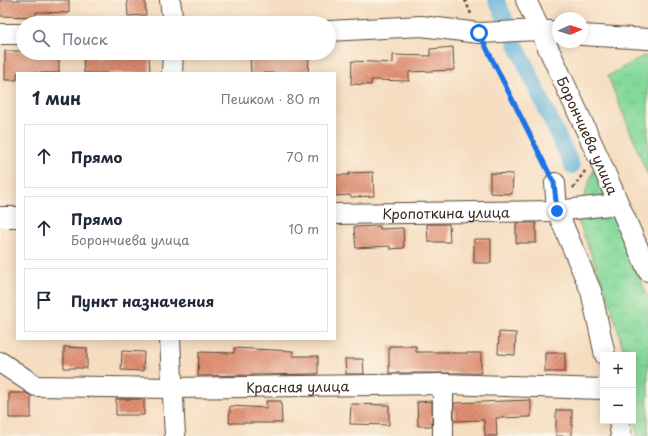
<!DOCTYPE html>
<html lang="ru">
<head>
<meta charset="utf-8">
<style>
  :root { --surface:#fff; --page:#f6f6f7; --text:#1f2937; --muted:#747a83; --line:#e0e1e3 }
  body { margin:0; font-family:"Playpen Sans",sans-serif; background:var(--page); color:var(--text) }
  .controls { position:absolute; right:12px; bottom:12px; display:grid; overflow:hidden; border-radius:0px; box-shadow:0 2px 10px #0003 }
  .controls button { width:36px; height:36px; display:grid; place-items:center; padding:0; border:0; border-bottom:1px solid var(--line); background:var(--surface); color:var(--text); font:20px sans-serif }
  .compass { position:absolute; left:552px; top:12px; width:36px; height:36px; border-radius:50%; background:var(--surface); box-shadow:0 2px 10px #0003; rotate:87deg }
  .stop { position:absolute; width:12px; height:12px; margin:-9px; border:3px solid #1a73e8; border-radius:50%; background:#fff }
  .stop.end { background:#1a73e8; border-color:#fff; box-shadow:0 1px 4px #0008 }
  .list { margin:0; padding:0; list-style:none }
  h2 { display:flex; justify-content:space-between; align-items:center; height:52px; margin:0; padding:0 16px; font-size:17px }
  h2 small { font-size:13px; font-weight:400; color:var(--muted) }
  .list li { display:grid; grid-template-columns:26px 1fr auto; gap:12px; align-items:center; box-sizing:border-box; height:64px; margin:0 8px 8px; padding:0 8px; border:1px solid var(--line); border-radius:0px }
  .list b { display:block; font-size:15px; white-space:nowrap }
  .list p { margin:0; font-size:13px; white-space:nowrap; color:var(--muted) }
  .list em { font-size:13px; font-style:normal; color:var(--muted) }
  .icon { flex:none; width:22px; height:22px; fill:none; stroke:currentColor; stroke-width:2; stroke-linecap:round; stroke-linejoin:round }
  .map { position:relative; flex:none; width:648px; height:436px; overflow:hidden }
  .search { position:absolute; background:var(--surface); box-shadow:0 2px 10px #0003; left:16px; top:16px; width:320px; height:44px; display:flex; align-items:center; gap:10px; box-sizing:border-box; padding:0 14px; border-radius:22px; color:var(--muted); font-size:15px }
  .panel { position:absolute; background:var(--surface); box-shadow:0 2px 10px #0003; left:16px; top:72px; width:320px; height:268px; border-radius:0px }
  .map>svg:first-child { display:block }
</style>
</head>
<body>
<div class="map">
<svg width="648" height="436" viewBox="0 0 648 436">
  <defs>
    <pattern id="park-crowns" width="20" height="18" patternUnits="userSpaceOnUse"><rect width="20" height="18" fill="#83d89a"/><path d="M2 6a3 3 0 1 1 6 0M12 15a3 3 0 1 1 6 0" fill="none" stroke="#72ba84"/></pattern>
    <pattern id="building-hatch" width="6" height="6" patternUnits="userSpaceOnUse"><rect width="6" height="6" fill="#e08f72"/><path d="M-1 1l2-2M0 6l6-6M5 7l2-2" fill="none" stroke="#b7755d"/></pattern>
  </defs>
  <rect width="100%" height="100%" fill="#fcf5e5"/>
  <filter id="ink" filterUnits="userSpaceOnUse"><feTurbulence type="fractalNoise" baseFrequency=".025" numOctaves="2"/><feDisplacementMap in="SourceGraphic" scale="8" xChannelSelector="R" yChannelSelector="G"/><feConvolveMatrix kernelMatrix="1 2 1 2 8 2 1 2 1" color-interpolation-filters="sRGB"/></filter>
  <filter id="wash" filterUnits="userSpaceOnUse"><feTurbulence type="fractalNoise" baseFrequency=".012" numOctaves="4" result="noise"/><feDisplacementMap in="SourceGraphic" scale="16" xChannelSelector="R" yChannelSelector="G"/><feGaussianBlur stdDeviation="0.9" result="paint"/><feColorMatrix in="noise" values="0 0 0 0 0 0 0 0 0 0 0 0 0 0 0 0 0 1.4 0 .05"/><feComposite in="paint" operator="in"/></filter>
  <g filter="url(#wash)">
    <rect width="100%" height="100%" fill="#f5ddc0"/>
    <path fill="url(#park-crowns)" stroke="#5f815c" d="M 643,56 L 648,56 L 648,176 L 608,76 Z
      M 594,168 L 648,298 L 648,436 L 637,436 L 633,404 L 633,355 L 625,355 L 609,300 L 577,218 Z"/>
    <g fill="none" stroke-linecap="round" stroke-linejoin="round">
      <path stroke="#60b0db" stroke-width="16" d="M 496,0 L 505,19
        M 515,42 L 572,166"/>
    </g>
    <g id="blocks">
      <path fill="url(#building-hatch)" d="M 0,0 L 69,0 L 69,13 L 36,12 L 36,17 L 0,16 Z
        M 127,0 L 145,0 L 146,15 L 128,16 Z
        M 453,47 L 454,70 L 409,72 L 409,81 L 371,80 L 371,85 L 351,84 L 352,61 L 393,63 L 393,55 L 430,56 L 430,49 Z
        M 5,51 L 23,51 L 23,53 L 59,53 L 59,73 L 17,73 L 17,80 L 5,80 Z
        M 97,55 L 97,59 L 149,56 L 150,73 L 84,73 L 83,56 Z
        M 271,55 L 309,57 L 308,73 L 251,73 L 250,56 Z
        M 373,172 L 374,196 L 351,197 L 350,195 L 335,196 L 335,175 L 349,175 L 349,173 Z
        M 490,173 L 513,174 L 512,194 L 490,193 Z
        M 516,223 L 536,223 L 536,243 L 516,243 Z
        M 427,224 L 449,224 L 450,242 L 428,242 Z
        M 380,226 L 380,229 L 403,228 L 404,248 L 390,249 L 390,246 L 356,248 L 354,227 Z
        M 474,239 L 491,239 L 491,263 L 474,263 Z
        M 499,332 L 516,333 L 515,355 L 498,354 Z
        M 389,346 L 416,346 L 416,352 L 452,352 L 452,353 L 481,353 L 481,373 L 389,373 Z
        M 64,347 L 87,348 L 87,368 L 64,368 Z
        M 234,348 L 293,351 L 292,356 L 318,356 L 318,374 L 198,376 L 199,352 L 234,353 Z
        M 122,351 L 144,352 L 143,371 L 121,370 Z
        M 545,353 L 565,353 L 565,372 L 545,372 Z
        M 345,359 L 363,359 L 364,374 L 346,374 Z
        M 9,393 L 26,393 L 31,396 L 31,418 L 9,418 Z
        M 116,399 L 144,399 L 144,415 L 116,415 Z
        M 531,400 L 531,417 L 496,418 L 497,436 L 485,436 L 484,420 L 454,421 L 454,403 Z
        M 266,401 L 281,401 L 282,423 L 229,423 L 230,406 L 267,408 Z
        M 432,401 L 432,426 L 418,426 L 417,402 Z
        M 351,404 L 389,405 L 389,425 L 350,424 Z
        M 556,410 L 572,410 L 572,436 L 556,436 Z"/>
    </g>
  </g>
  <g filter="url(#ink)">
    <use href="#blocks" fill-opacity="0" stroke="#574536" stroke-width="1"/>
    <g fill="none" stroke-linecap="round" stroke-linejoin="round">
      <g stroke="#574536" stroke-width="22">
        <g id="minor">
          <path d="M 170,0 L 173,23"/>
          <path id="s1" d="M 526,0 L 597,154 L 648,271"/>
          <path d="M 329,31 L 421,26 L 479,33 L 539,30 L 558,32"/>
          <path d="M 0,34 L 23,34"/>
          <path d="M 582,35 L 648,39"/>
          <path d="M 172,73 L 173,53"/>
          <path d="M 555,183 L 557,211 L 591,291 L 605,355"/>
          <path id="s2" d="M 335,214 L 557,211 L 618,204"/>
          <path d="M 0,217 L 17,217"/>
          <path d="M 170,339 L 175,436"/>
          <path id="s3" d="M 0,362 L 36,386 L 172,388 L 443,384 L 603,389"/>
          <path d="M 443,384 L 443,436"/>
          <path d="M 619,421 L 621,436"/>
        </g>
      </g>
      <path stroke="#574536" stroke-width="2.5" stroke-dasharray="3 3" stroke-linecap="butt" d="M 465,0 L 471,14
        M 487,49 L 547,168
        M 573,188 L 585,171"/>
      <use href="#minor" stroke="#fff" stroke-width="20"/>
    </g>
  </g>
  <g fill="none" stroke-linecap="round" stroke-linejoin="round" filter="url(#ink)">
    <path stroke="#1a73e8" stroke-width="5" d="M 479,33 L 554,183 L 557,211"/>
  </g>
  <g text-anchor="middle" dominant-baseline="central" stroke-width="4" stroke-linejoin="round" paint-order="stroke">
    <g font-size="14" fill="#3b2a1e" stroke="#fcf5e5">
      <text stroke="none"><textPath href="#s1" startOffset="149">Борончиева улица</textPath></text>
      <text stroke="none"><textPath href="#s2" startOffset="111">Кропоткина улица</textPath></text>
      <text stroke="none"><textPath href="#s3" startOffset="305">Красная улица</textPath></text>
    </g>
  </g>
</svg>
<div class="controls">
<button>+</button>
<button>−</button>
</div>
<svg class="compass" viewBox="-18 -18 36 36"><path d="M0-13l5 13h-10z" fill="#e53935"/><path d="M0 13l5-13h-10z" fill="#747a83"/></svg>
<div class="stop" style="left:479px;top:33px"></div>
<div class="stop end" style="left:557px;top:211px"></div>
<div class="search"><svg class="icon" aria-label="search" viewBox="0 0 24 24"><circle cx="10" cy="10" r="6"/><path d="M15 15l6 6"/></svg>Поиск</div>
<section class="panel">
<h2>1 мин<small>Пешком · 80 m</small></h2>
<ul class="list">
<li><svg class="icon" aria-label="ahead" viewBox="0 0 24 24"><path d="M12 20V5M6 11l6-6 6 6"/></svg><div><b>Прямо</b></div><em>70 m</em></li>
<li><svg class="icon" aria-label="ahead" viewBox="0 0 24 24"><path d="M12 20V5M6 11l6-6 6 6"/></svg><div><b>Прямо</b><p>Борончиева улица</p></div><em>10 m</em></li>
<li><svg class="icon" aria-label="arrive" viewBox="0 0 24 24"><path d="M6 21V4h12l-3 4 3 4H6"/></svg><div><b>Пункт назначения</b></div></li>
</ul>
</section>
</div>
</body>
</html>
